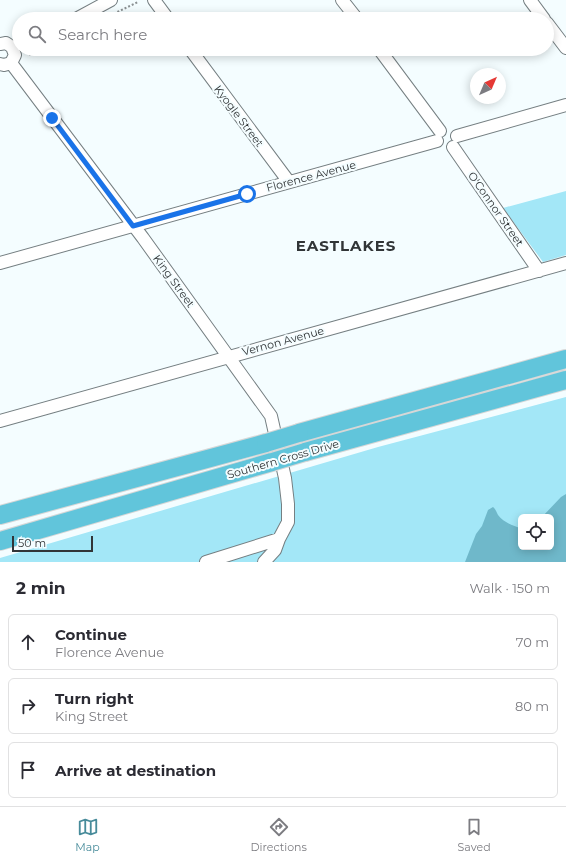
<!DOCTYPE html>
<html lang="en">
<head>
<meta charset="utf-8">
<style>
  :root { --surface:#fff; --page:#f7f7f7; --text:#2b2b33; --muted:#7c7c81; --line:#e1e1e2; --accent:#478b9a }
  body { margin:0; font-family:Montserrat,sans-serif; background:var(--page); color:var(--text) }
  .controls { position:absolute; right:12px; bottom:12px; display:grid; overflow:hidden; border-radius:6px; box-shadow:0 2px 10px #0003 }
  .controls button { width:36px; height:36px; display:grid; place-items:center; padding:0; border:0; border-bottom:1px solid var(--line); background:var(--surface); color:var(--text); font:20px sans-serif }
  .compass { position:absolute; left:470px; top:68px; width:36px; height:36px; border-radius:50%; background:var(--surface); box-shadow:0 2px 10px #0003; rotate:44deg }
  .scale { position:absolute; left:12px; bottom:10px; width:81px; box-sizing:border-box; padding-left:4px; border:2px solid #313537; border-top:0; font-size:11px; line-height:14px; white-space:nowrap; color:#313537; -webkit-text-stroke:3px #f4fdff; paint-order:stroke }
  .stop { position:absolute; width:12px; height:12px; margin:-9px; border:3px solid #1a73e8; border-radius:50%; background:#fff }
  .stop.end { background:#1a73e8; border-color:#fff; box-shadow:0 1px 4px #0008 }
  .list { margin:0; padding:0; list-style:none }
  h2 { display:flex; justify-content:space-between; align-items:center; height:52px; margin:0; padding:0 16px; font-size:17px }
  h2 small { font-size:13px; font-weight:400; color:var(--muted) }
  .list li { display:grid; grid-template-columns:26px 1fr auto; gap:12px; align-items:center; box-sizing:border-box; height:56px; margin:0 8px 8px; padding:0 8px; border:1px solid var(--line); border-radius:6px }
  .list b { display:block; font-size:15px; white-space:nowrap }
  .list p { margin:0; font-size:13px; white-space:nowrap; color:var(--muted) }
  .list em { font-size:13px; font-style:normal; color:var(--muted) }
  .icon { flex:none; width:22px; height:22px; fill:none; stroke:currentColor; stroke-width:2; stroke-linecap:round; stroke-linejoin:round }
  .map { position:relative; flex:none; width:566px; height:562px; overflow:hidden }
  .search { position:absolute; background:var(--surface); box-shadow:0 2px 10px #0003; left:12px; right:12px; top:12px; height:44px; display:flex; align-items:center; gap:10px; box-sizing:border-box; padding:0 14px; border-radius:22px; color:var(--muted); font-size:15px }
  .sheet { height:244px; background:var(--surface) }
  nav { display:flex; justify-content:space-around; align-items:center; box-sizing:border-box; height:56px; border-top:1px solid var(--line); background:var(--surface); font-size:11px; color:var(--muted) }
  nav a { display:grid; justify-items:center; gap:2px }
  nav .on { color:var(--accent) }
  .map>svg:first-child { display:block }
</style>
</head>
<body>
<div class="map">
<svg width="566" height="562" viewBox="0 0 566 562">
  <rect width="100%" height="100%" fill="#f4fdff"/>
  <path fill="#a3e7f7" d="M 566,191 L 566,255 L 543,262 L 503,208 Z
    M 566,397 L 566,523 L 551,517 L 521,517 L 521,547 L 516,562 L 0,562 L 0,558 L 378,447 Z"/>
  <path fill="#6fb8ca" d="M 566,494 L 566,562 L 465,562 L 476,534 L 482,526 L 488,510 L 493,507 C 496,510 496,511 498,515 C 503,522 513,526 521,528 L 521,547 L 551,547 L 551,517 L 542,517 L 561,497 Z"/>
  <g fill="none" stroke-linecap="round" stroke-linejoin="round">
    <g stroke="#757f82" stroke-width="14">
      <path id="minor" d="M 154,0 L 168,19
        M 342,0 L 357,19
        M 530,0 L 544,19
        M 76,19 L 111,0
        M 547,23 L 566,48
        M 0,44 L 6,43 L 12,47 L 15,55 L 11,63 L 4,65 L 0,64
        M 190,49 L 289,182
        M 379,49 L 440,131
        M 11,63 L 143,238 L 271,416 L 285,478 L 288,504 L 288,522 L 279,539 L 206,562
        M 457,136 L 566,105
        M 453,147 L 539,271
        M 0,263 L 437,141
        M 0,421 L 566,263
        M 264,562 L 275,550 L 279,539"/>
    </g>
    <g stroke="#d6d7d7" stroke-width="20">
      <path id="highway" d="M 299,433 L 566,359
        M 305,452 L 566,380
        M 0,515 L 266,443
        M 0,541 L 272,462"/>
    </g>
    <path stroke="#8b9193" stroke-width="2" stroke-dasharray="2 2" stroke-linecap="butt" d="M 103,19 L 138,2
      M 29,55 L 41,49"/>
    <use href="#minor" stroke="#fff" stroke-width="12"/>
    <use href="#highway" stroke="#61c5db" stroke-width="18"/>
    <g stroke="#d6d7d7" stroke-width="20" stroke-linecap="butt">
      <path id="highway-bridge" d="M 266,443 L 299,433
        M 272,462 L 305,452"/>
    </g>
    <use href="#highway-bridge" stroke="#61c5db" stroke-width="18"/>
  </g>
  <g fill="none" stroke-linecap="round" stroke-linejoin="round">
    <path stroke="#1a73e8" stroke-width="5" d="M 52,118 L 133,226 L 247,194"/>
  </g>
  <g text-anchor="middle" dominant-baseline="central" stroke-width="4" stroke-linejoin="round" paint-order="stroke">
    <g font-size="11" fill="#313537" stroke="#f4fdff">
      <text transform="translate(239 116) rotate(53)">Kyogle Street</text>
      <text transform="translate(311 176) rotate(-15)">Florence Avenue</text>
      <text transform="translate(496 209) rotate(55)">O'Connor Street</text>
      <text transform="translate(174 281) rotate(54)">King Street</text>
      <text transform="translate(283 341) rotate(-15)">Vernon Avenue</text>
      <text transform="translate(283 459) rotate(-16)">Southern Cross Drive</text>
    </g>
    <g font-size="15" font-weight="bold" letter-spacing="1" fill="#313537" stroke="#f4fdff">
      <text x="346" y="245">EASTLAKES</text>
    </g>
  </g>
</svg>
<div class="controls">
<button><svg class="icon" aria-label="locate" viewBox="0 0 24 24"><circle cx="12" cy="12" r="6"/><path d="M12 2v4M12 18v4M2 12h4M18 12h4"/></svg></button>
</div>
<svg class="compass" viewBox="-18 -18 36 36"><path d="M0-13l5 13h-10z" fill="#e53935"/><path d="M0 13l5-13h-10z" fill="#7c7c81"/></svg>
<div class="scale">50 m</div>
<div class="stop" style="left:247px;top:194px"></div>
<div class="stop end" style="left:52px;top:118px"></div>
<div class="search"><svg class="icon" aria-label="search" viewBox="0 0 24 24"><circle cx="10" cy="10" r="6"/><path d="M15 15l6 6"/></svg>Search here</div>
</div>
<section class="sheet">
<h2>2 min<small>Walk · 150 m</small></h2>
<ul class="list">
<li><svg class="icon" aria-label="ahead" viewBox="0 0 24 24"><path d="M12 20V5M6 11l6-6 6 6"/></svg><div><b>Continue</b><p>Florence Avenue</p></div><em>70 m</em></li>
<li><svg class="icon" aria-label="right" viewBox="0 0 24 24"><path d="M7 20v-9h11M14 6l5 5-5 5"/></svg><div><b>Turn right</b><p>King Street</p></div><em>80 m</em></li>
<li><svg class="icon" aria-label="arrive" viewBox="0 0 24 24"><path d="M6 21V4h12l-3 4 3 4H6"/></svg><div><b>Arrive at destination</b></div></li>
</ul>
</section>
<nav>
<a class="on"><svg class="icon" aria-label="map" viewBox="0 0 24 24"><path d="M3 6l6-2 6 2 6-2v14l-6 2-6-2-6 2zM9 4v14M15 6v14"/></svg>Map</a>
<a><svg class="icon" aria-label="directions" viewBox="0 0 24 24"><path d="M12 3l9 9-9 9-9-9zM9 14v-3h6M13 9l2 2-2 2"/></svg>Directions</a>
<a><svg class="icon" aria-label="saved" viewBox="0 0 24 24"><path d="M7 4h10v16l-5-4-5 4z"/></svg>Saved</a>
</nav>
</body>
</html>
